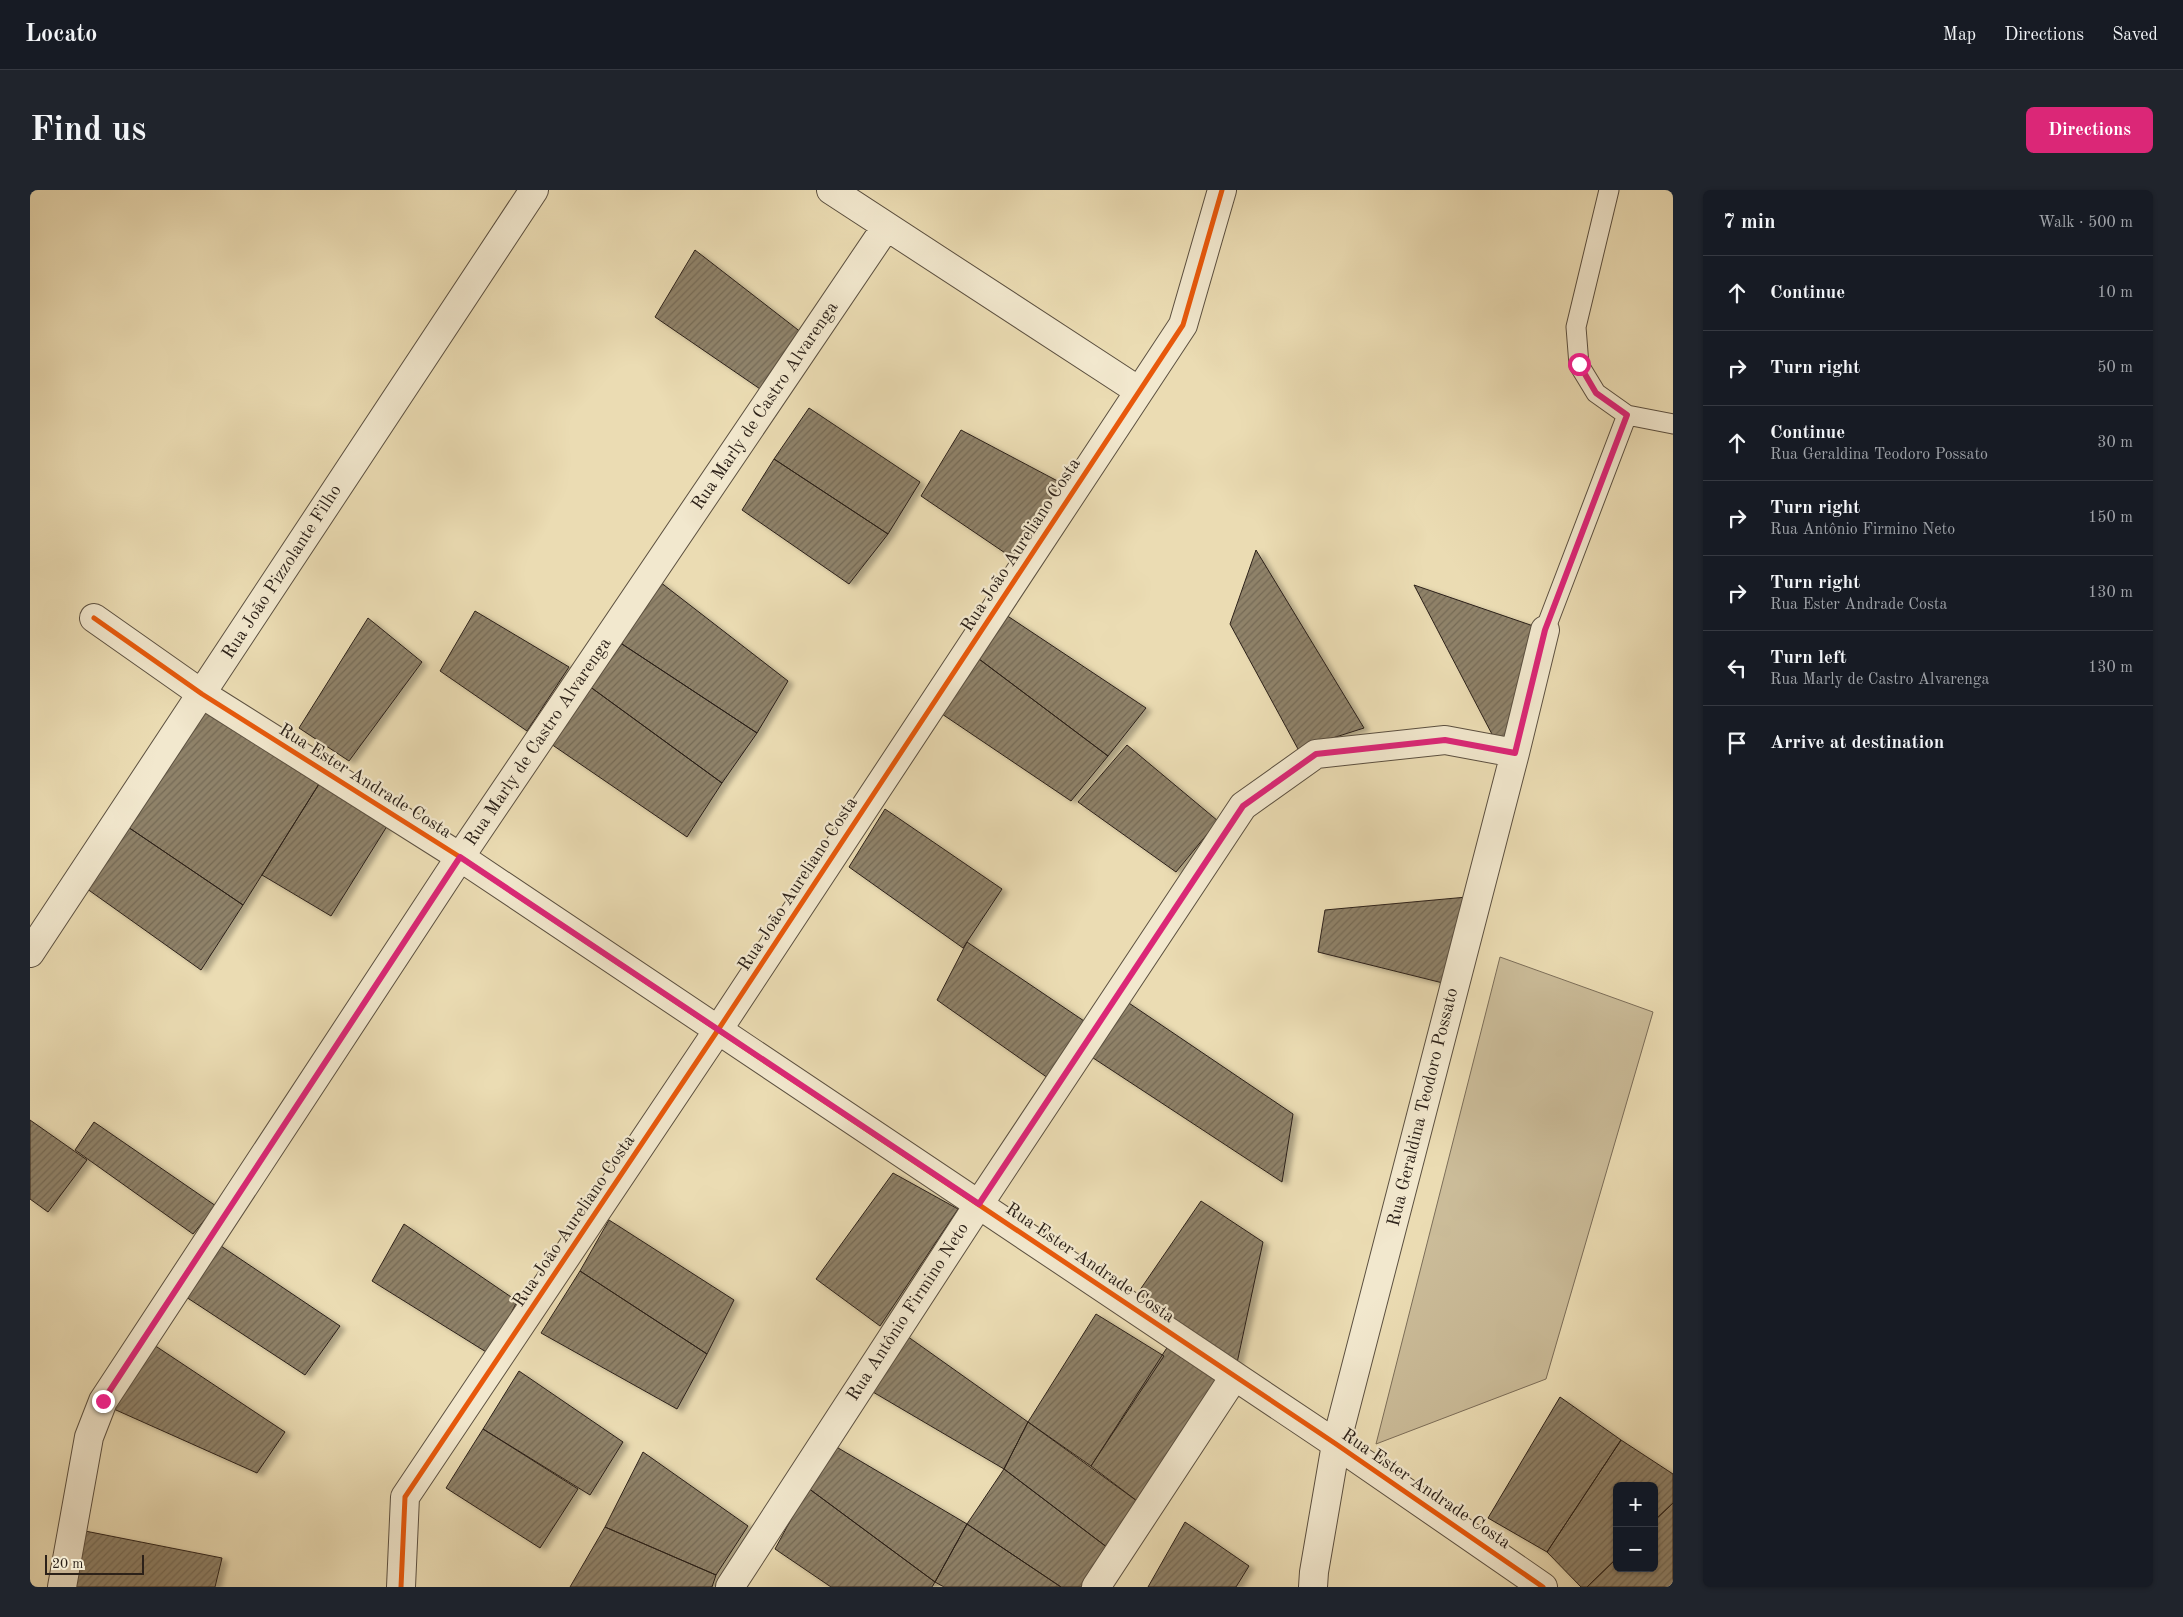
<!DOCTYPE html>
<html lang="en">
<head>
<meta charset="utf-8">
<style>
  :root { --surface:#171b24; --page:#20242c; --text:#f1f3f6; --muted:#9ea1a6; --line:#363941; --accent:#db2777 }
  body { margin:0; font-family:"Old Standard TT",serif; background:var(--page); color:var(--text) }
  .controls { position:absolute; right:15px; bottom:15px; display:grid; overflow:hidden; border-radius:8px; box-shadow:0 1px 4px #0004 }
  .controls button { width:45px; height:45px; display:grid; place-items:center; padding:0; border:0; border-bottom:1px solid var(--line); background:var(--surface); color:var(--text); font:25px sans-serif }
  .scale { position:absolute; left:15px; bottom:12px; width:99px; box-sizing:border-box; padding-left:5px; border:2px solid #2c2119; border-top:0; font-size:14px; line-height:18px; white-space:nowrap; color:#2c2119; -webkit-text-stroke:4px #f2e8ce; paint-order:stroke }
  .stop { position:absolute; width:15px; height:15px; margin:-11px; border:4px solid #db2777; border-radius:50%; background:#fff }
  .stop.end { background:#db2777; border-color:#fff; box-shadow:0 1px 5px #0008 }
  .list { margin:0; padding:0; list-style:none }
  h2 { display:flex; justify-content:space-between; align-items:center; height:65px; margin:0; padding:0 20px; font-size:21px }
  h2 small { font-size:16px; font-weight:400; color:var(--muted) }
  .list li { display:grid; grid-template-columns:32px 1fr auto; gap:15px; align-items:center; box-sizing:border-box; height:75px; padding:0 20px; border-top:1px solid var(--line) }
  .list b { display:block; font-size:19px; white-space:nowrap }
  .list p { margin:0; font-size:16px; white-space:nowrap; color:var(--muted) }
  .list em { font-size:16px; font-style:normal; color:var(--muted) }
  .icon { flex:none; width:28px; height:28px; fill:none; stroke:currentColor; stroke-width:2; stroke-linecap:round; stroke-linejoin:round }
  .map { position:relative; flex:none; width:1643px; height:1397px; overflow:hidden; border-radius:8px }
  header { display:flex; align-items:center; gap:30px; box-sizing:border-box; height:70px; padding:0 25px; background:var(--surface); border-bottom:1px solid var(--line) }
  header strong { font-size:24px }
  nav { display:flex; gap:28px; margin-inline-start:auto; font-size:18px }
  .intro { display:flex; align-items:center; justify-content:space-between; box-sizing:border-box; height:120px; padding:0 30px }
  h1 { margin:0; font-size:35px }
  .button { padding:12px 22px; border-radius:8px; background:var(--accent); color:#fff; font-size:18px; font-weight:700 }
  main { display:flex; gap:30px; padding:0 30px }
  aside { flex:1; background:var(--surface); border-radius:8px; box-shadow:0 1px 4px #0004 }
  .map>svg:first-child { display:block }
</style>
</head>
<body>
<header>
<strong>Locato</strong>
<nav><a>Map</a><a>Directions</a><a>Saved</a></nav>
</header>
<div class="intro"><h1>Find us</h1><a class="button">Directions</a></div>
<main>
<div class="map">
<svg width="1643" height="1397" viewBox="0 0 1643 1397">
  <defs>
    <pattern id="building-hatch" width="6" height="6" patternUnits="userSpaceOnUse" patternTransform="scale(1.25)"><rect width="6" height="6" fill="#8f8269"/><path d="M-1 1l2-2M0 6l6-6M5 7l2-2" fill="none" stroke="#756a56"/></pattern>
    <filter id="shadow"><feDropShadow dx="5.5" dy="3" stdDeviation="2.5" flood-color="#0004"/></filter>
  </defs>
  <rect width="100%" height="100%" fill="#ebdcb3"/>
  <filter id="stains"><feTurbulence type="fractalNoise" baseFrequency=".004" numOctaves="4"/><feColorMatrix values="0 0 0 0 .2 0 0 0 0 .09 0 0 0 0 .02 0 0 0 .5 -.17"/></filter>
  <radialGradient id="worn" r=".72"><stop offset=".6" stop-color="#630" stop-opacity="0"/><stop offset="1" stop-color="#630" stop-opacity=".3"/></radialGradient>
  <path fill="#cbbc99" stroke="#7c6e59" d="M 1470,767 L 1623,822 L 1516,1189 L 1346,1254 Z"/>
  <path fill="url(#building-hatch)" stroke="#2c2119" filter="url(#shadow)" d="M 665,60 L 772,143 L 733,201 L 625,127 Z
    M 779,218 L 890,292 L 858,344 L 744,269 Z
    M 931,240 L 1037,296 L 984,369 L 891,306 Z
    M 744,269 L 858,344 L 819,394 L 712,320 Z
    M 1226,360 L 1334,538 L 1268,559 L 1200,434 Z
    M 621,385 L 758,491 L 727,543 L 592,454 Z
    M 1384,395 L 1515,440 L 1477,562 L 1464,548 Z
    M 445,421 L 539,477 L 497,541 L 410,481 Z
    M 973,423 L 1116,518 L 1078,566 L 945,466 Z
    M 338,428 L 392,472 L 319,571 L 269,538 Z
    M 592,454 L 727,543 L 692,593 L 559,496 Z
    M 945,466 L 1078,566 L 1041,611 L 909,522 Z
    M 559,496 L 692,593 L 657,647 L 521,554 Z
    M 173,513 L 294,586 L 213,715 L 92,633 Z
    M 1097,555 L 1188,631 L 1146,682 L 1048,612 Z
    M 294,586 L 364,625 L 301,726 L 232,685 Z
    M 855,619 L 972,699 L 933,758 L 819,677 Z
    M 92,633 L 213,715 L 171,780 L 53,696 Z
    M 1448,706 L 1425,796 L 1288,762 L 1295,720 Z
    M 937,752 L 1057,833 L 1018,888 L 907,810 Z
    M 1087,805 L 1263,924 L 1252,992 L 1051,860 Z
    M 0,930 L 57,970 L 18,1022 L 0,1009 Z
    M 64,932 L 186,1016 L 163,1044 L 45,960 Z
    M 863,983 L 928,1019 L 850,1136 L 786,1089 Z
    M 1171,1011 L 1233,1052 L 1204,1187 L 1103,1110 Z
    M 579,1030 L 704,1110 L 677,1164 L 550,1081 Z
    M 374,1034 L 487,1111 L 461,1165 L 342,1091 Z
    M 185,1052 L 310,1136 L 275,1185 L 153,1105 Z
    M 550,1081 L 677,1164 L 647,1219 L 511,1143 Z
    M 1066,1124 L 1134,1166 L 1061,1276 L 998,1232 Z
    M 867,1139 L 998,1232 L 974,1279 L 831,1195 Z
    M 118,1151 L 255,1242 L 227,1283 L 77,1216 Z
    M 1140,1153 L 1192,1189 L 1107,1311 L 1061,1276 Z
    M 489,1181 L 593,1252 L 560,1305 L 453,1239 Z
    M 1530,1207 L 1591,1250 L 1517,1362 L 1458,1328 Z
    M 998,1232 L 1107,1311 L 1078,1358 L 974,1279 Z
    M 453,1239 L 548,1299 L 510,1358 L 416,1298 Z
    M 1591,1250 L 1643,1284 L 1643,1313 L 1624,1331 L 1624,1296 L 1587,1296 L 1587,1368 L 1557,1397 L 1551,1397 L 1517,1362 Z
    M 798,1252 L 937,1334 L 905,1392 L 778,1298 Z
    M 613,1262 L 718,1336 L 686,1385 L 575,1337 Z
    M 974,1279 L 1078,1358 L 1054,1397 L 1031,1397 L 937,1334 Z
    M 778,1298 L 905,1392 L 902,1397 L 801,1397 L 745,1359 Z
    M 1643,1313 L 1643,1397 L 1557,1397 L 1587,1368 L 1587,1378 L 1624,1378 L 1624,1331 Z
    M 1155,1332 L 1219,1376 L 1206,1397 L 1118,1397 Z
    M 937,1334 L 1031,1397 L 914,1397 L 905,1392 Z
    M 575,1337 L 686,1385 L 682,1397 L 540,1397 Z
    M 50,1340 L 192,1368 L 185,1397 L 44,1397 Z"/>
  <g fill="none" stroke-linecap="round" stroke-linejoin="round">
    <g stroke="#5c5040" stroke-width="21">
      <path id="service" d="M 1579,0 L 1546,137 L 1549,175 L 1566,203 L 1597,225 L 1643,234
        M 1515,440 L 1597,225"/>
    </g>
    <g stroke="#5c5040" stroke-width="30">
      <path id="minor" d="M 801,0 L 1109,201
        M 64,428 L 172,504 L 430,667 L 1306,1254 L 1513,1397
        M 0,763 L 504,0
        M 32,1397 L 59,1247 L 73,1211 L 430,667 L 856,37
        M 371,1397 L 375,1307 L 688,840 L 1153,135 L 1192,0
        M 700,1397 L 949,1014 L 1213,616 L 1286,564 L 1415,550 L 1485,563
        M 1066,1397 L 1204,1187
        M 1283,1397 L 1284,1382 L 1306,1254 L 1485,563 L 1515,440"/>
    </g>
    <use href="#service" stroke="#f2e8ce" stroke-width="19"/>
    <use href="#minor" stroke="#f2e8ce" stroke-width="28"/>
    <g stroke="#f2e8ce" stroke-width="8">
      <path id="cycleway" d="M 64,428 L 172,504 L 430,667 L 1306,1254 L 1513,1397
        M 371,1397 L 375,1307 L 688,840 L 1153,135 L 1192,0"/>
    </g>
    <use href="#cycleway" stroke="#e8590c" stroke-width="5"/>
  </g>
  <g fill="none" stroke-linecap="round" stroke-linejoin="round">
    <path stroke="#db2777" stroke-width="6" d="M 73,1211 L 430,667 L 949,1014 L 1213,616 L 1286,564 L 1415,550 L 1485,563 L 1515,440 L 1597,225 L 1566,203 L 1549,174"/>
  </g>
  <g text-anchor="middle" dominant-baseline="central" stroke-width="4.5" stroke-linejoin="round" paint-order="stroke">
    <g font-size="18" fill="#2c2119" stroke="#f2e8ce">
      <text transform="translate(735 216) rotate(-56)">Rua Marly de Castro Alvarenga</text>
      <text transform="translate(991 355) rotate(-57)">Rua João Aureliano Costa</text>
      <text transform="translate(252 382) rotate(-57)">Rua João Pizzolante Filho</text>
      <text transform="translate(508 552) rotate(-56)">Rua Marly de Castro Alvarenga</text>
      <text transform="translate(335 591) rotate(32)">Rua Ester Andrade Costa</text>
      <text transform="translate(768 694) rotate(-57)">Rua João Aureliano Costa</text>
      <text transform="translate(1393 917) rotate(-76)">Rua Geraldina Teodoro Possato</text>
      <text transform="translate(544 1031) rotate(-56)">Rua João Aureliano Costa</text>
      <text transform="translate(1060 1073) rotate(34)">Rua Ester Andrade Costa</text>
      <text transform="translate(878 1122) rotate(-57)">Rua Antônio Firmino Neto</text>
      <text transform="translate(1396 1299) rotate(34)">Rua Ester Andrade Costa</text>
    </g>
  </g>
  <rect width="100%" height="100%" filter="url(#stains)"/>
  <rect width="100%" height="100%" fill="url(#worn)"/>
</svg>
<div class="controls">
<button>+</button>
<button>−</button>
</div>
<div class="scale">20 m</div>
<div class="stop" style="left:1549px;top:174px"></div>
<div class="stop end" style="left:73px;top:1211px"></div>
</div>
<aside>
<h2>7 min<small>Walk · 500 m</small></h2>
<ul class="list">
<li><svg class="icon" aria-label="ahead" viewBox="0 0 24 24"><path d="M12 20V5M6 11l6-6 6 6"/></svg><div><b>Continue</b></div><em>10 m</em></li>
<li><svg class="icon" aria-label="right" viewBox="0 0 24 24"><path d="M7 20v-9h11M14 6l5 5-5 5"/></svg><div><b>Turn right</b></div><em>50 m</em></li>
<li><svg class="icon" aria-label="ahead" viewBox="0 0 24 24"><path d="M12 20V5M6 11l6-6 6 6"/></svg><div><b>Continue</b><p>Rua Geraldina Teodoro Possato</p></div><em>30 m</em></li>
<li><svg class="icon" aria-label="right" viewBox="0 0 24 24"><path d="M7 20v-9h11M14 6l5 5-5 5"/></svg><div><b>Turn right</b><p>Rua Antônio Firmino Neto</p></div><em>150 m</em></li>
<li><svg class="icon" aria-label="right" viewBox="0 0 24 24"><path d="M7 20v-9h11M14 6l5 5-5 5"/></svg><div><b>Turn right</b><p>Rua Ester Andrade Costa</p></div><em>130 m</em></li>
<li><svg class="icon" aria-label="left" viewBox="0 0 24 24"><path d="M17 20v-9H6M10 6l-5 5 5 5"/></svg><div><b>Turn left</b><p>Rua Marly de Castro Alvarenga</p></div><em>130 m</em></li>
<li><svg class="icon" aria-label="arrive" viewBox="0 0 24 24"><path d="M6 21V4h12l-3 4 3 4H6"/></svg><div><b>Arrive at destination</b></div></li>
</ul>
</aside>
</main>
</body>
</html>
